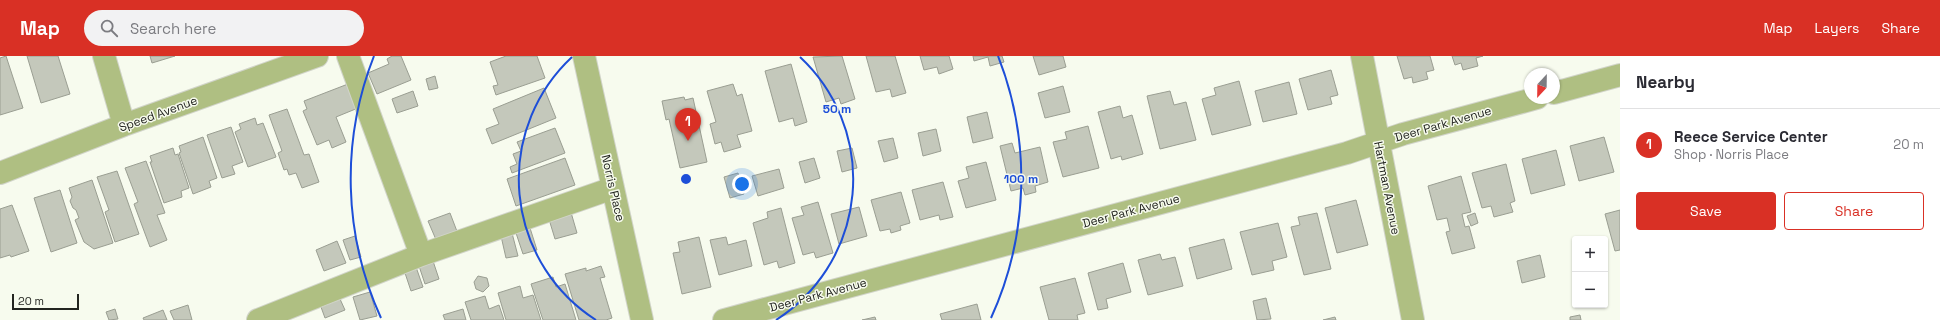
<!DOCTYPE html>
<html lang="en">
<head>
<meta charset="utf-8">
<style>
  :root { --surface:#fff; --page:#f2f2f3; --text:#2b2b33; --muted:#7c7c81; --line:#e1e1e2; --accent:#d93025 }
  body { margin:0; font-family:"Space Grotesk",sans-serif; background:var(--page); color:var(--text) }
  .controls { position:absolute; right:12px; bottom:12px; display:grid; overflow:hidden; border-radius:4px; box-shadow:0 1px 3px #0004 }
  .controls button { width:36px; height:36px; display:grid; place-items:center; padding:0; border:0; border-bottom:1px solid var(--line); background:var(--surface); color:var(--text); font:20px sans-serif }
  .compass { position:absolute; left:1524px; top:12px; width:36px; height:36px; border-radius:50%; background:var(--surface); box-shadow:0 1px 3px #0004; rotate:202deg }
  .scale { position:absolute; left:12px; bottom:10px; width:67px; box-sizing:border-box; padding-left:4px; border:2px solid #232520; border-top:0; font-size:11px; line-height:14px; white-space:nowrap; color:#232520; -webkit-text-stroke:3px #f7fbee; paint-order:stroke }
  .you { position:absolute; left:742px; top:128px; width:14px; height:14px; margin:-10px; border:3px solid #fff; border-radius:50%; background:#1a73e8; box-shadow:0 0 0 6px #1a73e833 }
  .badge { display:grid; place-items:center; width:26px; height:26px; border-radius:50%; background:var(--accent); color:#fff; font-size:13px; font-weight:700 }
  .pin { position:absolute; translate:-50% -33px; filter:drop-shadow(0 1px 2px #0008) }
  .pin::after { content:''; position:absolute; top:21px; width:14px; height:12px; background:inherit; clip-path:polygon(0 0,100% 0,50% 100%) }
  .list { margin:0; padding:0; list-style:none }
  h2 { display:flex; justify-content:space-between; align-items:center; height:52px; margin:0; padding:0 16px; font-size:17px }
  h2 small { font-size:13px; font-weight:400; color:var(--muted) }
  .list li { display:grid; grid-template-columns:26px 1fr auto; gap:12px; align-items:center; box-sizing:border-box; height:72px; padding:0 16px; border-top:1px solid var(--line) }
  .list b { display:block; font-size:15px; white-space:nowrap }
  .list p { margin:0; font-size:13px; white-space:nowrap; color:var(--muted) }
  .list em { font-size:13px; font-style:normal; color:var(--muted) }
  .actions { display:flex; gap:8px; padding:12px 16px }
  .actions a { flex:1; padding:9px 0; border:1px solid var(--accent); border-radius:4px; text-align:center; font-size:14px; color:var(--accent) }
  .actions .main { background:var(--accent); color:#fff }
  .icon { flex:none; width:22px; height:22px; fill:none; stroke:currentColor; stroke-width:2; stroke-linecap:round; stroke-linejoin:round }
  .map { position:relative; flex:none; width:1620px; height:264px; overflow:hidden }
  header { display:flex; align-items:center; gap:24px; box-sizing:border-box; height:56px; padding:0 20px; background:var(--accent); color:#fff }
  header strong { font-size:19px }
  nav { display:flex; gap:22px; margin-inline-start:auto; font-size:14px }
  .search { width:280px; height:36px; background:var(--page); display:flex; align-items:center; gap:10px; box-sizing:border-box; padding:0 14px; border-radius:22px; color:var(--muted); font-size:15px }
  main { display:flex }
  aside { flex:1; background:var(--surface) }
  .map>svg:first-child { display:block }
</style>
</head>
<body>
<header>
<strong>Map</strong>
<div class="search"><svg class="icon" aria-label="search" viewBox="0 0 24 24"><circle cx="10" cy="10" r="6"/><path d="M15 15l6 6"/></svg>Search here</div>
<nav><a>Map</a><a>Layers</a><a>Share</a></nav>
</header>
<main>
<div class="map">
<svg width="1620" height="264" viewBox="0 0 1620 264">
  <rect width="100%" height="100%" fill="#f7fbee"/>
  <path fill="#c4c8bb" stroke="#9a9e92" d="M 6,0 L 23,52 L 0,59 L 0,2 Z
    M 27,0 L 58,0 L 70,38 L 41,47 Z
    M 150,0 L 175,0 L 152,7 Z
    M 392,0 L 401,0 L 411,24 L 377,38 L 368,17 L 389,8 L 387,3 Z
    M 506,0 L 537,0 L 545,22 L 496,39 L 493,30 L 498,29 L 490,6 Z
    M 842,0 L 855,43 L 841,48 L 839,42 L 826,46 L 813,1 Z
    M 866,0 L 895,0 L 906,37 L 892,41 L 890,33 L 876,36 Z
    M 920,0 L 949,0 L 953,13 L 939,18 L 937,11 L 924,14 Z
    M 973,0 L 1002,0 L 1004,6 L 990,10 L 988,1 L 974,5 Z
    M 1033,0 L 1063,0 L 1066,11 L 1039,19 Z
    M 1397,0 L 1430,0 L 1434,14 L 1426,16 L 1428,23 L 1413,27 L 1412,21 L 1404,23 Z
    M 1452,0 L 1483,0 L 1476,2 L 1478,10 L 1463,14 L 1461,7 L 1455,9 Z
    M 791,8 L 807,66 L 795,70 L 793,62 L 779,66 L 765,15 Z
    M 1331,14 L 1338,39 L 1330,41 L 1332,48 L 1308,54 L 1299,23 Z
    M 435,20 L 438,32 L 429,34 L 426,23 Z
    M 1239,25 L 1251,69 L 1212,79 L 1202,43 L 1216,39 L 1214,32 Z
    M 1289,26 L 1297,58 L 1263,66 L 1255,35 Z
    M 348,28 L 358,52 L 336,61 L 346,86 L 332,92 L 329,84 L 317,89 L 303,55 L 307,53 L 304,45 Z
    M 733,28 L 737,40 L 742,38 L 752,75 L 737,79 L 741,91 L 724,96 L 721,86 L 715,88 L 710,68 L 716,66 L 707,35 Z
    M 1063,30 L 1070,56 L 1045,62 L 1038,37 Z
    M 544,32 L 556,62 L 492,88 L 486,73 L 499,68 L 493,53 Z
    M 413,35 L 418,50 L 397,57 L 392,43 Z
    M 1170,35 L 1174,49 L 1186,46 L 1196,84 L 1160,93 L 1147,40 Z
    M 684,41 L 685,44 L 693,42 L 707,106 L 680,112 L 669,63 L 666,64 L 662,45 Z
    M 1120,50 L 1123,62 L 1132,59 L 1143,98 L 1122,104 L 1121,100 L 1111,103 L 1098,56 Z
    M 287,53 L 304,99 L 309,98 L 319,126 L 302,132 L 296,117 L 289,119 L 287,113 L 284,114 L 278,97 L 282,95 L 269,59 Z
    M 987,56 L 993,82 L 973,87 L 967,61 Z
    M 255,62 L 257,69 L 263,67 L 276,101 L 248,111 L 235,76 L 241,73 L 239,68 Z
    M 1088,70 L 1099,112 L 1063,121 L 1053,86 L 1067,83 L 1065,76 Z
    M 231,71 L 243,106 L 232,110 L 235,118 L 222,122 L 207,79 Z
    M 555,72 L 565,97 L 512,117 L 510,111 L 517,108 L 513,98 L 521,95 L 517,86 Z
    M 936,73 L 941,95 L 923,100 L 918,77 Z
    M 203,81 L 217,122 L 209,125 L 211,131 L 193,138 L 179,97 L 181,96 L 179,90 Z
    M 1604,81 L 1614,116 L 1579,125 L 1570,90 Z
    M 893,82 L 898,102 L 884,106 L 878,85 Z
    M 1012,87 L 1015,97 L 1040,91 L 1048,126 L 1035,130 L 1036,136 L 1025,139 L 1023,132 L 1011,135 L 1000,90 Z
    M 173,92 L 175,99 L 178,98 L 189,132 L 181,135 L 182,141 L 164,147 L 150,106 L 152,106 L 150,100 Z
    M 852,92 L 857,112 L 842,116 L 837,95 Z
    M 1556,94 L 1565,129 L 1531,138 L 1522,103 Z
    M 565,102 L 575,129 L 516,150 L 507,123 Z
    M 814,102 L 820,122 L 805,127 L 799,106 Z
    M 146,105 L 165,157 L 157,159 L 167,184 L 150,191 L 134,148 L 138,146 L 125,112 Z
    M 986,106 L 996,144 L 966,152 L 958,125 L 969,122 L 966,111 Z
    M 1506,108 L 1515,145 L 1510,147 L 1513,156 L 1494,161 L 1491,150 L 1482,152 L 1472,117 Z
    M 779,113 L 784,132 L 758,140 L 752,120 Z
    M 117,115 L 139,178 L 115,186 L 105,156 L 109,154 L 97,121 Z
    M 738,117 L 744,138 L 730,142 L 724,121 Z
    M 1461,120 L 1471,156 L 1462,158 L 1465,171 L 1469,170 L 1475,192 L 1452,198 L 1446,176 L 1450,175 L 1447,162 L 1437,164 L 1428,130 Z
    M 92,124 L 113,187 L 94,193 L 84,186 L 75,164 L 79,162 L 76,154 L 73,152 L 70,145 L 72,141 L 69,132 Z
    M 943,126 L 953,161 L 940,164 L 939,159 L 920,164 L 912,134 Z
    M 60,134 L 77,187 L 51,196 L 34,142 Z
    M 901,136 L 910,167 L 900,170 L 901,174 L 891,177 L 890,173 L 880,175 L 871,144 Z
    M 1356,144 L 1368,189 L 1337,197 L 1325,152 Z
    M 818,146 L 833,197 L 816,202 L 814,196 L 803,199 L 792,162 L 804,159 L 801,151 Z
    M 12,149 L 29,195 L 11,201 L 10,199 L 0,202 L 0,153 Z
    M 859,151 L 867,180 L 839,188 L 831,158 Z
    M 781,152 L 795,207 L 779,212 L 777,205 L 764,209 L 753,167 L 768,162 L 767,156 Z
    M 570,153 L 577,177 L 555,183 L 548,160 Z
    M 1620,154 L 1620,194 L 1615,195 L 1605,158 Z
    M 450,157 L 458,178 L 437,186 L 428,165 Z
    M 1317,157 L 1331,213 L 1304,219 L 1291,171 L 1300,169 L 1298,161 Z
    M 1475,157 L 1478,167 L 1471,170 L 1467,160 Z
    M 1278,167 L 1287,201 L 1272,205 L 1274,214 L 1252,219 L 1240,176 Z
    M 530,172 L 537,194 L 523,198 L 516,177 Z
    M 512,177 L 518,200 L 506,202 L 501,180 Z
    M 355,180 L 361,201 L 350,204 L 343,184 Z
    M 699,181 L 711,231 L 682,238 L 673,197 L 680,196 L 678,186 Z
    M 726,181 L 728,189 L 746,184 L 752,210 L 719,219 L 710,184 Z
    M 1224,183 L 1232,213 L 1197,223 L 1189,192 Z
    M 337,185 L 346,207 L 324,215 L 316,194 Z
    M 1160,198 L 1162,204 L 1175,201 L 1183,230 L 1148,239 L 1138,204 Z
    M 1540,199 L 1545,221 L 1522,227 L 1517,205 Z
    M 433,205 L 439,223 L 425,228 L 419,210 Z
    M 1123,207 L 1131,236 L 1106,243 L 1108,252 L 1098,254 L 1088,217 Z
    M 601,210 L 605,221 L 600,222 L 612,262 L 606,264 L 579,264 L 565,218 L 586,212 L 586,215 Z
    M 416,211 L 423,231 L 411,235 L 404,214 Z
    M 478,220 L 487,222 L 489,230 L 483,236 L 476,233 L 474,226 Z
    M 553,221 L 556,231 L 565,228 L 576,264 L 543,264 L 531,228 Z
    M 1075,222 L 1085,257 L 1077,259 L 1078,264 L 1049,264 L 1040,231 Z
    M 520,230 L 523,242 L 533,239 L 541,264 L 506,264 L 498,237 Z
    M 370,236 L 377,260 L 360,264 L 353,241 Z
    M 485,240 L 489,253 L 499,249 L 504,264 L 471,264 L 465,246 Z
    M 1266,242 L 1271,263 L 1257,264 L 1253,245 Z
    M 340,243 L 345,254 L 325,262 L 321,251 Z
    M 977,248 L 981,264 L 942,264 L 940,258 Z
    M 188,249 L 192,264 L 174,264 L 170,255 Z
    M 115,253 L 118,263 L 109,264 L 106,256 Z
    M 463,253 L 466,264 L 445,264 L 443,259 Z
    M 163,254 L 167,264 L 144,264 L 143,262 Z
    M 1580,259 L 1581,264 L 1570,264 L 1570,261 Z
    M 875,261 L 876,264 L 862,264 Z
    M 1335,261 L 1336,264 L 1323,264 Z"/>
  <g fill="none" stroke-linecap="round" stroke-linejoin="round">
    <g stroke="#d1d4c9" stroke-width="24">
      <path id="minor" d="M 104,0 L 124,69
        M 584,0 L 642,264
        M 1362,0 L 1413,264
        M 1554,37 L 1620,19
        M 0,117 L 124,69 L 317,0
        M 421,199 L 613,132
        M 258,264 L 421,199 L 348,0
        M 724,264 L 1347,97 L 1403,78 L 1537,42"/>
    </g>
    <use href="#minor" stroke="#afbf82" stroke-width="22"/>
  </g>
  <g fill="none" stroke="#1d4ed8" stroke-width="2">
    <path d="M596 264A167 167 0 0 1 572 1M800 1A167 167 0 0 1 776 264"/>
    <path d="M381 262A335 335 0 0 1 374 0M998 0A335 335 0 0 1 991 262"/>
  </g>
  <g text-anchor="middle" dominant-baseline="central" stroke-width="3" stroke-linejoin="round" paint-order="stroke">
    <g font-size="12" fill="#232520" stroke="#f7fbee">
      <text transform="translate(158 58) rotate(-20)">Speed Avenue</text>
      <text transform="translate(1443 68) rotate(-16)">Deer Park Avenue</text>
      <text transform="translate(613 132) rotate(77)">Norris Place</text>
      <text transform="translate(1387 132) rotate(79)">Hartman Avenue</text>
      <text transform="translate(1131 155) rotate(-15)">Deer Park Avenue</text>
      <text transform="translate(818 239) rotate(-15)">Deer Park Avenue</text>
    </g>
  </g>
  <circle cx="686" cy="123" r="6" fill="#1d4ed8" stroke="#f7fbee" stroke-width="2"/>
  <g font-size="12" text-anchor="middle" font-weight="bold" fill="#1d4ed8" stroke="#f7fbee" stroke-width="3" stroke-linejoin="round" paint-order="stroke">
    <text x="837" y="57">50 m</text>
    <text x="1021" y="127">100 m</text>
  </g>
</svg>
<div class="controls">
<button>+</button>
<button>−</button>
</div>
<svg class="compass" viewBox="-18 -18 36 36"><path d="M0-13l5 13h-10z" fill="#e53935"/><path d="M0 13l5-13h-10z" fill="#7c7c81"/></svg>
<div class="scale">20 m</div>
<div class="you"></div>
<div class="pin badge" style="left:688px;top:85px">1</div>
</div>
<aside>
<h2>Nearby<small></small></h2>
<ul class="list">
<li><span class="badge">1</span><div><b>Reece Service Center</b><p>Shop · Norris Place</p></div><em>20 m</em></li>
</ul>
<div class="actions"><a class="main">Save</a><a>Share</a></div>
</aside>
</main>
</body>
</html>
